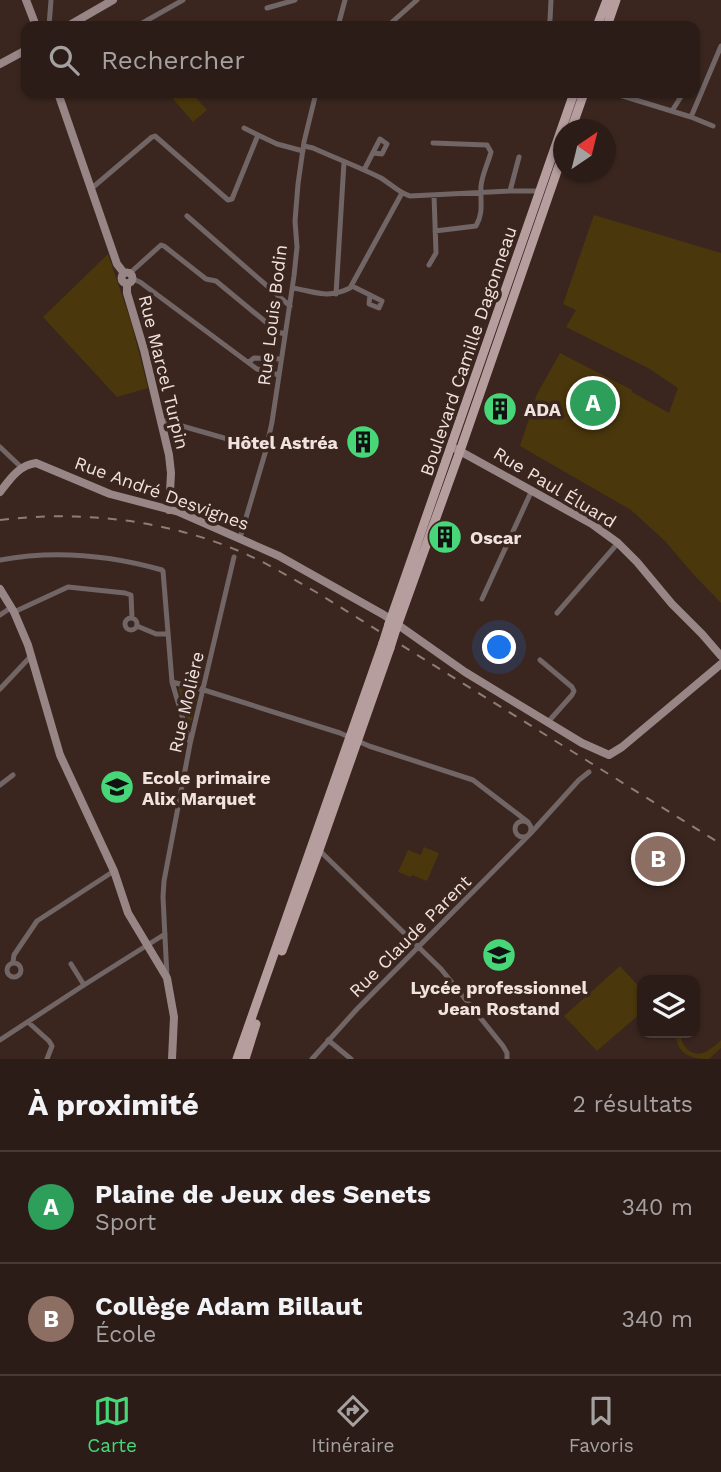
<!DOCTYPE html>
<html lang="fr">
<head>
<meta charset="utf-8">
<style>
  :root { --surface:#2c1c17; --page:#342520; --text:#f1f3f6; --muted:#a6a1a1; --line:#483a36; --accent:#47d779 }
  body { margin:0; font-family:"Work Sans",sans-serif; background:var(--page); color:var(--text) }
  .controls { position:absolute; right:21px; bottom:21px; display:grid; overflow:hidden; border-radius:14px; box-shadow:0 2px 5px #0004 }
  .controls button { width:63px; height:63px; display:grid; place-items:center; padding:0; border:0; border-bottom:2px solid var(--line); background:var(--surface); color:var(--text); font:35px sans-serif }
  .compass { position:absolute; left:553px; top:119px; width:63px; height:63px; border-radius:50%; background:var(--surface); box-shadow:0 2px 5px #0004; rotate:35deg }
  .you { position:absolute; left:500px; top:648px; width:24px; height:24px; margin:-18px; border:5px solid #fff; border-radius:50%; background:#1a73e8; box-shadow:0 0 0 10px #1a73e833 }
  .badge { display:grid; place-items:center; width:46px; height:46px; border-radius:50%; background:var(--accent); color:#fff; font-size:23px; font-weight:700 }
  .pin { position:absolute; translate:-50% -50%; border:4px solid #fff; box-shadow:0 2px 7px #0006 }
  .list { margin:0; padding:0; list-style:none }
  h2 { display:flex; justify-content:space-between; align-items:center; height:91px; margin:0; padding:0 28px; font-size:30px }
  h2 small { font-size:23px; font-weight:400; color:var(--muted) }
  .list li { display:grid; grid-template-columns:46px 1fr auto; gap:21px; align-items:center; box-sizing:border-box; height:112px; padding:0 28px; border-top:2px solid var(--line) }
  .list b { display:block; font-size:26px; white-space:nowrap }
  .list p { margin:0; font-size:23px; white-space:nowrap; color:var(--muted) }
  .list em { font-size:23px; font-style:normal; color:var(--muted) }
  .icon { flex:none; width:38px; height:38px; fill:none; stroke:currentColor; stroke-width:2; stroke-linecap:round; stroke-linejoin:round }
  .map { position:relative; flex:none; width:721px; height:1059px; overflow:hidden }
  .search { position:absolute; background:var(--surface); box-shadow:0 2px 5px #0004; left:21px; right:21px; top:21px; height:77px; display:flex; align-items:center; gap:18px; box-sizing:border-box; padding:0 24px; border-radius:14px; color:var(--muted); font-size:26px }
  .sheet { height:315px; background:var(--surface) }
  nav { display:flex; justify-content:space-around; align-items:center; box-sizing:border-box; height:98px; border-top:2px solid var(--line); background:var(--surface); font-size:19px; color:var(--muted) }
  nav a { display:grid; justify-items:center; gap:4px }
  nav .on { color:var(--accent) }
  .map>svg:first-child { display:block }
</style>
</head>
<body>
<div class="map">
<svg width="721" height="1059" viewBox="0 0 721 1059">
  <rect width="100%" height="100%" fill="#3a261f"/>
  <path fill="#4a370c" d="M 179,93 L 192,93 L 207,110 L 193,122 L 173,99 Z
    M 594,215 L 721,253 L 721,603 L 695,576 L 665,541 L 631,510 L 520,446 L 537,394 L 560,353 L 632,390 L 632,392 L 669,413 L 678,388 L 648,368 L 566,327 L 576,310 L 563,304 Z
    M 108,254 L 131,322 L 148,388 L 117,397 L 43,317 Z
    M 182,687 L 195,691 L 198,695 L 192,720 L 190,721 L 186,717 L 179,690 L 179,687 Z
    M 424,847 L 439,853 L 427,881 L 412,875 L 411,877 L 398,872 L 408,850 L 421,855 Z
    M 620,966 L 642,990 L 642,1012 L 597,1051 L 564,1016 Z
    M 676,1033 L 681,1033 C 680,1047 693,1059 707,1051 C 712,1048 717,1044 721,1040 L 721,1048 L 709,1059 C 691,1059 676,1054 676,1033 Z"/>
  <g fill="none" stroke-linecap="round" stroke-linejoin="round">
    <path stroke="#716565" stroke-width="5" d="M 267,8 L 295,0
      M 49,26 L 51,0
      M 137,26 L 183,0
      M 338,26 L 345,0
      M 390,26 L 391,23 L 417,0
      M 548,26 L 550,20 L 551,0
      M 613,93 L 691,117 L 713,126
      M 672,111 L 682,95 L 693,93
      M 691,117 L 721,46
      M 244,128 L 258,135
      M 433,143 L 487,145 L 491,152 C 488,163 482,175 481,186 C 480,201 484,212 476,226 L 435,231
      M 304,146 L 313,148 C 335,158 359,167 381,178 C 391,184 399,193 410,196 L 510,191 L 540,191
      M 364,170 L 380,139 L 387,144 L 382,154 L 373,153
      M 92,188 L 152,137 L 155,136 L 228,200 L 232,199 L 258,135 L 277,144 L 303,151
      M 510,191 L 519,157
      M 187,216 L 290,306
      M 429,265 L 436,253 L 434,195
      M 130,273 L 161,245 L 164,246 L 206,279 L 216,281 L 278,332 L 285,334
      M 133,279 L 140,282 L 257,369 L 279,375
      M 352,286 L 382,301 L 379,308 L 369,304 L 370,295
      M 293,288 C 316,292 328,299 350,288 L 402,193
      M 336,294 L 344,162
      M 249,362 L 254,358 L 281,359
      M 161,420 L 266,450
      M 0,447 L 22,468
      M 240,538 L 266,450 L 272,422 L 294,276 L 297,247 L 295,221 L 298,184 L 304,142 L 316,93
      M 0,560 C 54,550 109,555 162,570 L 163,571 L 172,682 L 190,743
      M 482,599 L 532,490
      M 14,612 L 68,587 L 125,593 L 131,595 L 132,618
      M 557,613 L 618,543
      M 0,615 L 12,607
      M125 624a6 6 0 1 1 12 0a6 6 0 1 1-12 0Z
      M 137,626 L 156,634 L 168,634
      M 540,660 L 572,687 L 574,691 L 572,695 L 548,722
      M 172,682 L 204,690 L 340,733 L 369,746 L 473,780 L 528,822
      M 0,689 L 32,655
      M 0,785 L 13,775
      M515 829a8 8 0 1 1 16 0a8 8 0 1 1-16 0Z
      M 530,834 L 579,780 L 589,772
      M 319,850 L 441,969 L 503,1046 L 507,1053 L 507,1059
      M 13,962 L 14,955 L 37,921 L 114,871
      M7 970a7 7 0 1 1 14 0a7 7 0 1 1-14 0Z
      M 71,964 L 84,985
      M 167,977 L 163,897 L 164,881 L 190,744 L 234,557
      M 28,1022 L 49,1041 L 52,1046 L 47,1059
      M 0,1040 L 84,985 L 165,934
      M 328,1040 L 351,1059
      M 312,1059 L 357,1009 L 529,835"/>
    <path stroke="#988586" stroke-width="8" d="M 26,0 L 36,26
      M 68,26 L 113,0
      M 0,64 L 26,50
      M 58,93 L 117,264 L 124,273
      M121.5 278a5.5 5.5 0 1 1 11 0a5.5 5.5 0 1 1-11 0Z
      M 127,283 L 127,293 L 144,350 L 169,455 L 171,473 L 169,510
      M 456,449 L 592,524 L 618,543 L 637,562 L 672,604 L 702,634 L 721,656
      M 0,492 C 10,479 19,465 36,463 L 110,494 L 179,512 L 279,556 L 384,615 L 465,672 L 582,743 L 609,755 L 622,747 L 721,664
      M 0,589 L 14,612 L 28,645 L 60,755 L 114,871 L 128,913 L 167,978 L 174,1017 L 172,1059"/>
    <path stroke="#b69e9f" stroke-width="9" d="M 597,26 L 607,0
      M 607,26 L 616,0
      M 571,130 L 584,93
      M 389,624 L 574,93
      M 396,629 L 460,451 L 564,151
      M 282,951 L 319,850 L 390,648
      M 237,1059 L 383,643
      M 245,1059 L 256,1024"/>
    <path stroke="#8e7d77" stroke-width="2" stroke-dasharray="9 9" stroke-linecap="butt" d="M 0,520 C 83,510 169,520 246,554 C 270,565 293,579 316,592 L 721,844"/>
    <path stroke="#b69e9f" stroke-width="9" d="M 383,643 L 389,624
      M 390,648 L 396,629"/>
  </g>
  <defs>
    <g id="building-disc" transform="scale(1.75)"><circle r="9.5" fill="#47d779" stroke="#3a261f"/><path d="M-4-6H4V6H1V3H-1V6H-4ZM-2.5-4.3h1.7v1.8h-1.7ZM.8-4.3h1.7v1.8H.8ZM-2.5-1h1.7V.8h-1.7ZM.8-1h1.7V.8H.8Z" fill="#111"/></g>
    <g id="school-disc" transform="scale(1.75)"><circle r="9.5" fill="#47d779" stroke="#3a261f"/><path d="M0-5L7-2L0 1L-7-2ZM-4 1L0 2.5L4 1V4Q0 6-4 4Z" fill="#111"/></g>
  </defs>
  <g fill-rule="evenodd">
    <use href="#building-disc" x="500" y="409"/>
    <use href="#building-disc" x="363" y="442"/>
    <use href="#building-disc" x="445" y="537"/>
    <use href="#school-disc" x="117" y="787"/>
    <use href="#school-disc" x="499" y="955"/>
  </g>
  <g text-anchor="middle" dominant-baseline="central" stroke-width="7" stroke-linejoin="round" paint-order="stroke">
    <g font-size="18" fill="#f0e2dd" stroke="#3a261f">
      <text transform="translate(272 315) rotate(-83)">Rue Louis Bodin</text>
      <text transform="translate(468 351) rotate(-71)">Boulevard Camille Dagonneau</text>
      <text transform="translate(164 372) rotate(76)">Rue Marcel Turpin</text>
      <text transform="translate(555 487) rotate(31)">Rue Paul Éluard</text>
      <text transform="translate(162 493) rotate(20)">Rue André Desvignes</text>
      <text transform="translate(186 702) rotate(-77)">Rue Molière</text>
      <text transform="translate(410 936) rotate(-45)">Rue Claude Parent</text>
    </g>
    <g font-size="18" font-weight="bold" fill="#f0e2dd" stroke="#3a261f" text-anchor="start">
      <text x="524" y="409">ADA</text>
      <text x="338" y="442" text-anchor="end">Hôtel Astréa</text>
      <text x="470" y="537">Oscar</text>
      <text x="142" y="777">Ecole primaire<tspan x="142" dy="21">Alix Marquet</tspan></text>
      <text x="499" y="987" text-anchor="middle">Lycée professionnel<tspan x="499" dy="21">Jean Rostand</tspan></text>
    </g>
  </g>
</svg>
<div class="controls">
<button><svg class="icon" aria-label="layers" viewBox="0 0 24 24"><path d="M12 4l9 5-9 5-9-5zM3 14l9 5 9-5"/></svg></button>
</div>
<svg class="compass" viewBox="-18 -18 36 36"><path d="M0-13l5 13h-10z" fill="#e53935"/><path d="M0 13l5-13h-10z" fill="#a6a1a1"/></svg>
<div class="you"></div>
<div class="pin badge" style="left:593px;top:403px;background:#2e9e5b">A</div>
<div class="pin badge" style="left:658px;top:859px;background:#8d6e63">B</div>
<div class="search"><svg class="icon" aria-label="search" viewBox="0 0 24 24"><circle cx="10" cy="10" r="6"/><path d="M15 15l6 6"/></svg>Rechercher</div>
</div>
<section class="sheet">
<h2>À proximité<small>2 résultats</small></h2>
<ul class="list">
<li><span class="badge" style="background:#2e9e5b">A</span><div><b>Plaine de Jeux des Senets</b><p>Sport</p></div><em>340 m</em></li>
<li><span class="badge" style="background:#8d6e63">B</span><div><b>Collège Adam Billaut</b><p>École</p></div><em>340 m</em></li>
</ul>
</section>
<nav>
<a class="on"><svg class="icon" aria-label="map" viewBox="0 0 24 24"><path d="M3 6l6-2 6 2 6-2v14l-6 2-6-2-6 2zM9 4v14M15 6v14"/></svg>Carte</a>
<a><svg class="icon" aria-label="directions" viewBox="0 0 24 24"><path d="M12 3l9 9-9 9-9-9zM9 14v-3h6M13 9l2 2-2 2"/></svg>Itinéraire</a>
<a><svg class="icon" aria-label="saved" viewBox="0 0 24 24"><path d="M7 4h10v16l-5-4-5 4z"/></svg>Favoris</a>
</nav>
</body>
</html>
